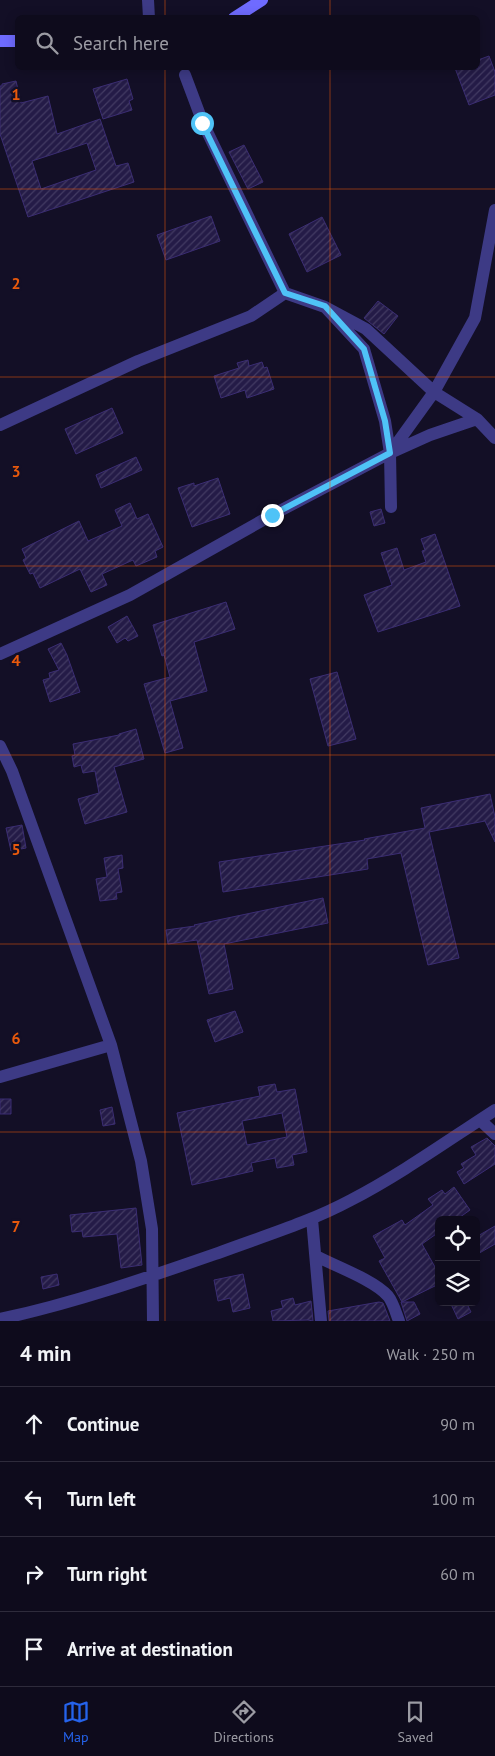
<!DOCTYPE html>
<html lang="en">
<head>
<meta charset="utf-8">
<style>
  :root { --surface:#0e0b1c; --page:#171425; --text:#f1f3f6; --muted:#9b9ba3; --line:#2e2b3b; --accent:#2563eb }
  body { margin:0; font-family:"PT Sans",sans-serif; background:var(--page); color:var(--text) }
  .controls { position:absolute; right:15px; bottom:15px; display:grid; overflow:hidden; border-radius:8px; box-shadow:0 2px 12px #0003 }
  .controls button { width:45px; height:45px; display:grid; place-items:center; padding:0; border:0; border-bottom:1px solid var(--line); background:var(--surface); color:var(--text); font:25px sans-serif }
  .stop { position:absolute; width:15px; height:15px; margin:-11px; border:4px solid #4fc3f7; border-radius:50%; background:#fff }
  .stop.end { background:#4fc3f7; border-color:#fff; box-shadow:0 1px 5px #0008 }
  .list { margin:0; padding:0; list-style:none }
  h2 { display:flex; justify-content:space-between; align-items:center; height:65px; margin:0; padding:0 20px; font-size:21px }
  h2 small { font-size:16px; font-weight:400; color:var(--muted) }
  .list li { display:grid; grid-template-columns:32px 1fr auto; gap:15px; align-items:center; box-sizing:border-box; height:75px; padding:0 20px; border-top:1px solid var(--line) }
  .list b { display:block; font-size:19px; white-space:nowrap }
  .list em { font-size:16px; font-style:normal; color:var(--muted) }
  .icon { flex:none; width:28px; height:28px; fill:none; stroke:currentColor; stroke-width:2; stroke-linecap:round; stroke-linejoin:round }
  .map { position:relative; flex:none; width:495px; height:1321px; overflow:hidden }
  .search { position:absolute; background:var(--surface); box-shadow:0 2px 12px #0003; left:15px; right:15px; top:15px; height:55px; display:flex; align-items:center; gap:12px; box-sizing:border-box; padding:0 18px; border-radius:8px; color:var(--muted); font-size:19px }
  .sheet { height:365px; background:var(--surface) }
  nav { display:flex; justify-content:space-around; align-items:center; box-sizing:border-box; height:70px; border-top:1px solid var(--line); background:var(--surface); font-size:14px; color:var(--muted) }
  nav a { display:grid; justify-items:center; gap:2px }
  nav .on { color:var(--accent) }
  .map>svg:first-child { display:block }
</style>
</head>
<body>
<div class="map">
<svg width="495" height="1321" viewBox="0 0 495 1321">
  <defs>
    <pattern id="building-hatch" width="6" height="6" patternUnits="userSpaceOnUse" patternTransform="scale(1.25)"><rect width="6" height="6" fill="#241b47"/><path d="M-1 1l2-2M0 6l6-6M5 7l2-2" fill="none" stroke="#433b63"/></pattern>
  </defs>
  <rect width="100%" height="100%" fill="#130f26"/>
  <path fill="url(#building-hatch)" stroke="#3b2d73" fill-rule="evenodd" d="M 489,56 L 495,72 L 495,95 L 469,105 L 455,68 L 478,68 L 478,60 Z
    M 127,79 L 133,99 L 129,101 L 132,110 L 103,119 L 93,89 Z
    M 16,81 L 21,103 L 48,96 L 57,134 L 100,119 L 116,166 L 128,163 L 134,182 L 28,217 L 0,134 L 0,86 L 2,86 L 2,84 ZM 87,143 L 96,170 L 41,189 L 32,161 Z
    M 244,145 L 263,182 L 248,189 L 229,152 Z
    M 211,216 L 220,241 L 166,260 L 157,235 Z
    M 322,217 L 341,255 L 307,272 L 289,234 Z
    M 378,301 L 398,316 L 384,334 L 364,318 Z
    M 248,360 L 249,366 L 262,362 L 264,368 L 267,367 L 274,389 L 247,398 L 245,390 L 221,398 L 214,376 L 239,368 L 237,363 Z
    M 112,408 L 123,433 L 76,454 L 65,429 Z
    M 136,457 L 142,470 L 101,488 L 96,475 Z
    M 218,478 L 230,514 L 192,527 L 178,488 L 194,483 L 194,486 Z
    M 130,503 L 137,519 L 148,514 L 163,547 L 155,551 L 157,557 L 136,566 L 133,560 L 102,574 L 107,585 L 91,592 L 80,569 L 40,588 L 33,573 L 30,574 L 23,560 L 26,558 L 22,549 L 79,521 L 88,541 L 122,526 L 115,510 Z
    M 381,509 L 385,523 L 374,526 L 370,512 Z
    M 435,534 L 460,606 L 378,632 L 364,595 L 392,585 L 381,553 L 397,548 L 404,570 L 426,562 L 422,551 L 425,550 L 421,539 Z
    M 226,602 L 235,629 L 194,642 L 207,691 L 170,701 L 183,748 L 165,753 L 144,684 L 170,677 L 164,655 L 162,656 L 153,625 Z
    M 127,616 L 138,636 L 128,641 L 125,638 L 117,643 L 108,627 Z
    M 61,643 L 67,655 L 80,692 L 50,702 L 43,680 L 50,678 L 49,673 L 59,670 L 48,649 Z
    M 337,672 L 356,739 L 328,746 L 310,679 Z
    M 136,729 L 144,759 L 114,767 L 127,812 L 85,824 L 78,799 L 99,793 L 95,771 L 83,773 L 81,765 L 74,767 L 72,756 L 75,755 L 73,744 L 119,735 L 119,734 Z
    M 490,794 L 495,817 L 495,842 L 485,821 L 429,832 L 459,958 L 428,965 L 401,853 L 367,859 L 368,869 L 223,892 L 219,862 L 365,840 L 364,839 L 425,828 L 421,808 Z
    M 22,825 L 26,848 L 11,851 L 6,828 Z
    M 122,855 L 123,868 L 118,869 L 122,892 L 116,893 L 117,899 L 100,901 L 96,879 L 107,877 L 104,858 Z
    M 323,898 L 328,923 L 224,944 L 233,989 L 209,994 L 197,940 L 168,944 L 166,930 L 195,926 L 194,925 Z
    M 235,1011 L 243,1032 L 215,1042 L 207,1020 Z
    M 275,1084 L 277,1092 L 295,1089 L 307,1152 L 292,1155 L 294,1165 L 277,1168 L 275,1158 L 251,1163 L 253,1171 L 192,1185 L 177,1113 L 260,1096 L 258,1087 ZM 282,1113 L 287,1137 L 247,1145 L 242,1121 Z
    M 0,1099 L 11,1099 L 11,1114 L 0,1114 Z
    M 112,1107 L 115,1124 L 103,1126 L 100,1110 Z
    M 487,1138 L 495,1146 L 495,1164 L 464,1184 L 457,1172 L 464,1168 L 461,1164 L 476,1155 L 471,1147 Z
    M 454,1187 L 470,1210 L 456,1220 L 439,1220 L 439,1232 L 422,1244 L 435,1267 L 439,1265 L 439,1284 L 402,1302 L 379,1261 L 385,1258 L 373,1236 L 402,1220 L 405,1225 L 433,1205 L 428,1199 L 442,1190 L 445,1194 Z
    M 136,1208 L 142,1265 L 121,1268 L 117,1234 L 83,1237 L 82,1231 L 72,1232 L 70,1215 Z
    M 495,1226 L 495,1244 L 476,1255 L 476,1237 Z
    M 57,1274 L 59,1285 L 43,1289 L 41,1277 Z
    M 243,1274 L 250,1308 L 233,1312 L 230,1298 L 218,1301 L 214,1280 Z
    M 293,1298 L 295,1305 L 311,1301 L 313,1321 L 308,1320 L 273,1321 L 271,1311 L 283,1308 L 281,1301 Z
    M 379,1302 L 383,1303 L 390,1321 L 329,1321 L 328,1311 Z
    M 401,1302 L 414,1302 L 420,1314 L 407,1321 Z
    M 450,1302 L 466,1302 L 471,1312 L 458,1319 Z"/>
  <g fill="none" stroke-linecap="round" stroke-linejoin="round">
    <path stroke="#3d3a85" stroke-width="12" d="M 148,0 L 149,18
      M 185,75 L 203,123 L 285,293 L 325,307 L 366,329 L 434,392 L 477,419 L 495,438
      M 0,425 L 138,361 L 251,316 L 285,293
      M 390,453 L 434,392 L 475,318 L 495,210
      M 391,507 L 390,453 L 430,435 L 477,419
      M 0,654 L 130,595 L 272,515 L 390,453 L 385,421 L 364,349 L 325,307
      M 0,746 L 12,771 L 111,1045 L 141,1161 L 152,1229 L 153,1321
      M 0,1077 L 111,1045
      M 480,1120 L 495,1134
      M 312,1219 L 321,1321
      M 316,1256 C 335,1266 374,1280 388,1296 C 393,1302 396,1313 399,1321
      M 0,1319 C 75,1303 149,1277 221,1252 C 264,1236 310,1222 351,1200 C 401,1174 447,1141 495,1110"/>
    <path stroke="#6f6bff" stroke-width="12" d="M 234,18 L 262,0
      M 0,41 L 18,41"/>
  </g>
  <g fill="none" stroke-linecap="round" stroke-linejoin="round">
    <path stroke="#4fc3f7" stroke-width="6" d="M 202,123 L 285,293 L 325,306 L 364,349 L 385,421 L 390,453 L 272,515"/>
  </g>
  <path fill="none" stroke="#e8590c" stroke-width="1" stroke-opacity="0.55" d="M 165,0 L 165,18M 330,0 L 330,18M 165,68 L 165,1321M 330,68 L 330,1321M 0,189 L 495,189M 0,377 L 495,377M 0,566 L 495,566M 0,755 L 495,755M 0,944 L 495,944M 0,1132 L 495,1132"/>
  <g font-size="16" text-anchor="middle" font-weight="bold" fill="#e8590c" stroke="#130f26" stroke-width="4.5" stroke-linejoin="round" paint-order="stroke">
    <text x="16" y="100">1</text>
    <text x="16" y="289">2</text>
    <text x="16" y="477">3</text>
    <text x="16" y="666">4</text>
    <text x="16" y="855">5</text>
    <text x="16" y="1044">6</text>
    <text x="16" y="1232">7</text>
  </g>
</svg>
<div class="controls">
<button><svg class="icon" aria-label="locate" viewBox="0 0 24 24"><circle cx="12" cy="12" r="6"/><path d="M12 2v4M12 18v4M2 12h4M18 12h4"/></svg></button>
<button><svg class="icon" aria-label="layers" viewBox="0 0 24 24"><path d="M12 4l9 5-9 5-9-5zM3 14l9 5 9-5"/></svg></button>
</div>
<div class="stop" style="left:202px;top:123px"></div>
<div class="stop end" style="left:272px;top:515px"></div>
<div class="search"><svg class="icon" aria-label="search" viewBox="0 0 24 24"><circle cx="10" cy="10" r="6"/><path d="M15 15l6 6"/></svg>Search here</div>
</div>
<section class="sheet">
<h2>4 min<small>Walk · 250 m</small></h2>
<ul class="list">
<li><svg class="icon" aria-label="ahead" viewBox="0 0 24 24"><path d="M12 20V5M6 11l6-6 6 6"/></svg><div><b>Continue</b></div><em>90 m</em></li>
<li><svg class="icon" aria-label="left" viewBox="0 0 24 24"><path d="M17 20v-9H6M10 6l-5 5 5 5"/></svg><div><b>Turn left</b></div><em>100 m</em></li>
<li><svg class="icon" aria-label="right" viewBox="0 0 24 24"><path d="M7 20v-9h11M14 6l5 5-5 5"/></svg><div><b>Turn right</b></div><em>60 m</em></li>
<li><svg class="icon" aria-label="arrive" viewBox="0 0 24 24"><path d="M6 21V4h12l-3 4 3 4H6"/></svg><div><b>Arrive at destination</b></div></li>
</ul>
</section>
<nav>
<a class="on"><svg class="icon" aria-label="map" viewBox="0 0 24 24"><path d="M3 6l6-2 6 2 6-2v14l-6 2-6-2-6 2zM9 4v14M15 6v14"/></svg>Map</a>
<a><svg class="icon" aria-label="directions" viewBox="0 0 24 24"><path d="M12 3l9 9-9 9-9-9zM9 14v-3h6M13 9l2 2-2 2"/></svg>Directions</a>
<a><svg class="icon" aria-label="saved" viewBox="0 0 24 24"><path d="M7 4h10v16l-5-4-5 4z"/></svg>Saved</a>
</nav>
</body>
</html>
